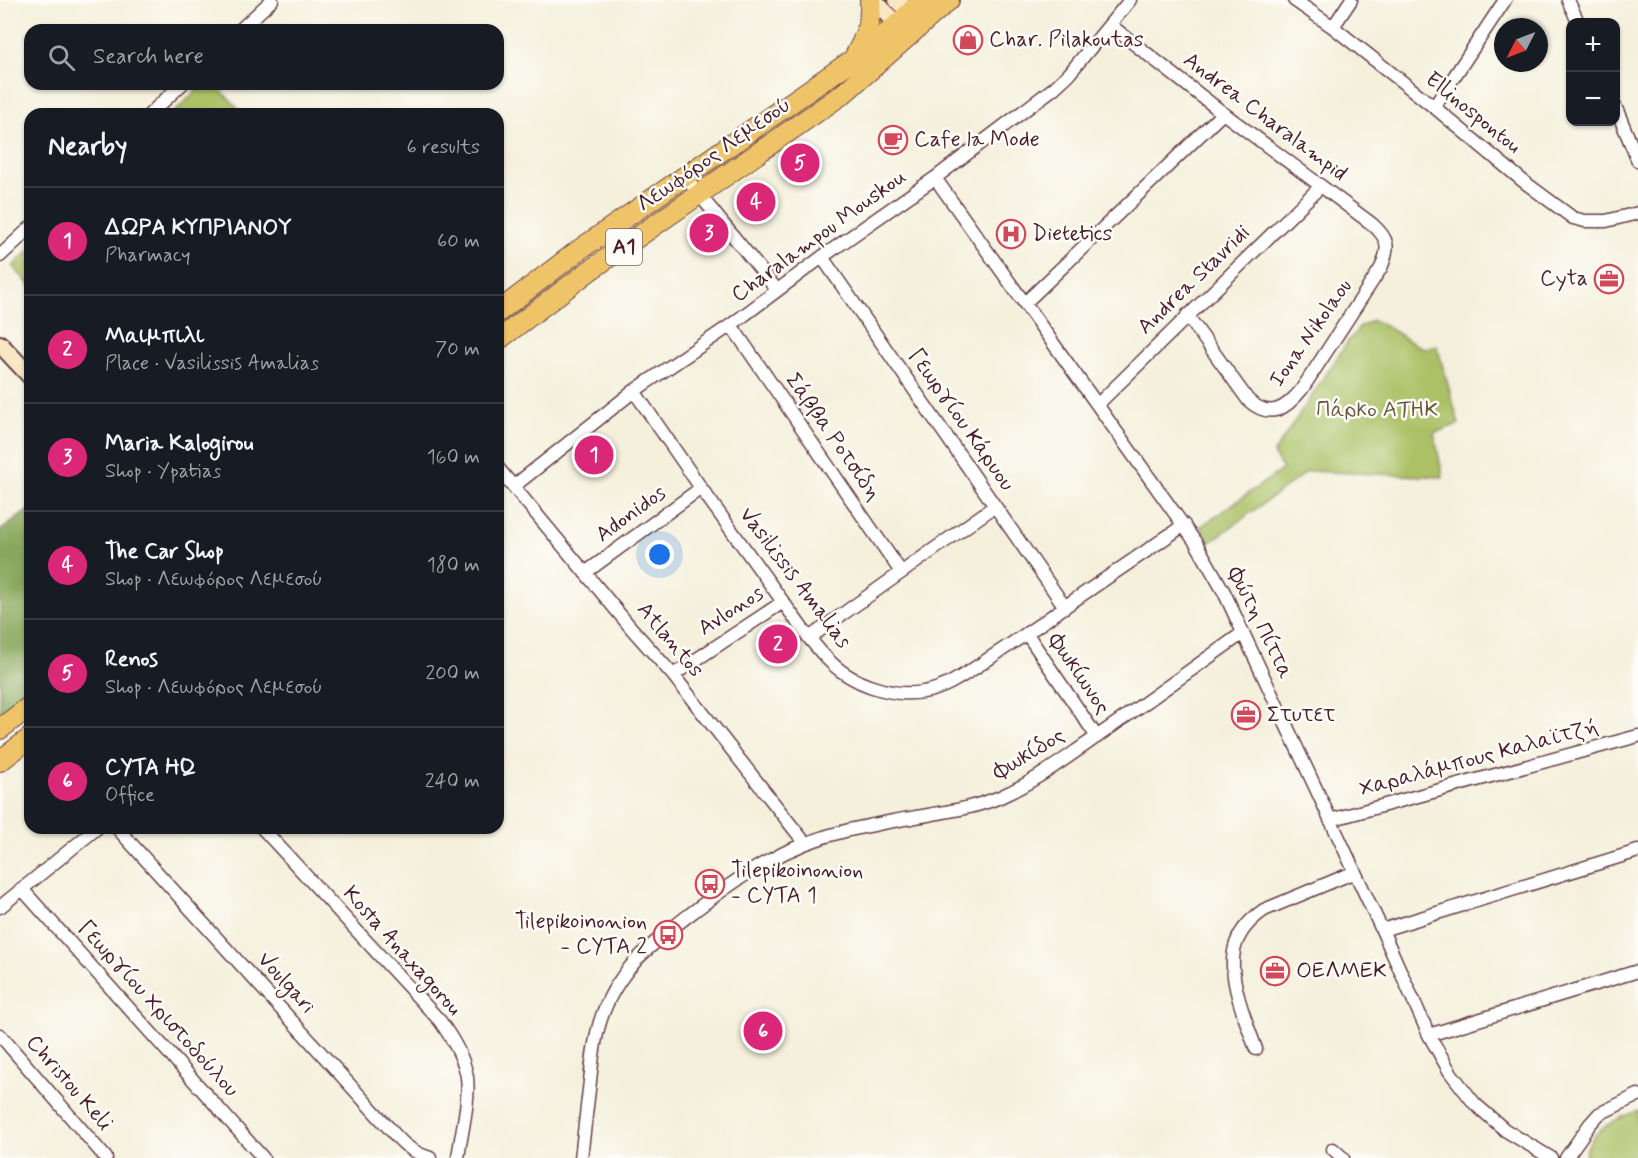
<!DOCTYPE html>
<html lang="en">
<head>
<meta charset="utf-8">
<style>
  :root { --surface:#171b24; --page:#242831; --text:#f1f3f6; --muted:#9ea1a6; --line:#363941; --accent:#db2777 }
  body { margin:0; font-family:Mynerve,sans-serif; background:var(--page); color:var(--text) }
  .controls { position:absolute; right:18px; top:18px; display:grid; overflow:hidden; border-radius:12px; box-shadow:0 2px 4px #0004 }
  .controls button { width:54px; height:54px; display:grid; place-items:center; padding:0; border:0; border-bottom:2px solid var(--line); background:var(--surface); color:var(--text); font:30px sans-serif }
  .compass { position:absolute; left:1494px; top:18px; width:54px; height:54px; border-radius:50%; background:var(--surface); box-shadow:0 2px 4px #0004; rotate:228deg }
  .you { position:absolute; left:660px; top:555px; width:21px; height:21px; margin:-15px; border:4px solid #fff; border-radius:50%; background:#1a73e8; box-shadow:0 0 0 9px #1a73e833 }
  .badge { display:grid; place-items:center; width:39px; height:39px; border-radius:50%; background:var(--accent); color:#fff; font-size:20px; font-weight:700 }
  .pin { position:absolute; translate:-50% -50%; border:3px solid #fff; box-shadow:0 2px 6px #0006 }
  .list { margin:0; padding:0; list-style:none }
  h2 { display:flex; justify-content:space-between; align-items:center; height:78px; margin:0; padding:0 24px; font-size:26px }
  h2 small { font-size:20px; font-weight:400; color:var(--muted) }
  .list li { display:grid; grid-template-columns:39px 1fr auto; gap:18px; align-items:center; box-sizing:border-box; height:108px; padding:0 24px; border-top:2px solid var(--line) }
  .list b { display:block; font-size:22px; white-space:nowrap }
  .list p { margin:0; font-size:20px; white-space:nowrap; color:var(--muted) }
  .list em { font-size:20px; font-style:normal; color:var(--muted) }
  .icon { flex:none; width:33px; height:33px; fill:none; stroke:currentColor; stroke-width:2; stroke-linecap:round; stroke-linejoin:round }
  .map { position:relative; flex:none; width:1638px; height:1158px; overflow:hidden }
  .search { position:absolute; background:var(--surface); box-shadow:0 2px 4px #0004; left:24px; top:24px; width:480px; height:66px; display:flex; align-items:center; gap:15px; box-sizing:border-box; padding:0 21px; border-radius:18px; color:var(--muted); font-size:22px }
  .panel { position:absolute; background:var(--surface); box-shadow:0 2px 4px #0004; left:24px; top:108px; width:480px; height:726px; border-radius:18px }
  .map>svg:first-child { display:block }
</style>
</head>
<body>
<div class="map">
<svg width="1638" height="1158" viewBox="0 0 1638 1158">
  <rect width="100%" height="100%" fill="#fdfcf7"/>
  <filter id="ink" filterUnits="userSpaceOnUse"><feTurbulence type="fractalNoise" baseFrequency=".0167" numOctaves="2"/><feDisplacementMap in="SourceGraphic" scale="12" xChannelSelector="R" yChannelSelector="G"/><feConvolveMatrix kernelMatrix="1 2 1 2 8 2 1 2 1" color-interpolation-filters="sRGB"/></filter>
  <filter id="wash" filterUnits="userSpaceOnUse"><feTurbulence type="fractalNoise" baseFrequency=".008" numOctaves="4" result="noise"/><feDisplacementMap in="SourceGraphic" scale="24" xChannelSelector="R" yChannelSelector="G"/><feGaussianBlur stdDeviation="1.35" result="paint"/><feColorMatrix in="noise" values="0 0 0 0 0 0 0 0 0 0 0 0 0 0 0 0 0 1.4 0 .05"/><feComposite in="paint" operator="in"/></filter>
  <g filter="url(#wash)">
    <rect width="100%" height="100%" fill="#f4f0dc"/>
    <path fill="#acc166" stroke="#7b7048" stroke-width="1.5" d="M 204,84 L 215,84 L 243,114 L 172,114 Z
      M 30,250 L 30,286 L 13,266 Z
      M 1372,320 L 1387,327 L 1414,344 L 1424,348 L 1437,346 L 1459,424 L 1434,433 L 1443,477 L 1308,471 L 1209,543 L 1200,527 L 1283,469 L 1273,454 L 1349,340 L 1360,327 Z
      M 1638,1111 L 1638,1158 L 1585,1158 C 1586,1132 1617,1118 1638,1111 Z"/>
    <path fill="#89a75b" stroke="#6a6343" stroke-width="1.5" d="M 30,509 L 30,693 L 0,715 L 0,531 Z"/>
  </g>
  <g filter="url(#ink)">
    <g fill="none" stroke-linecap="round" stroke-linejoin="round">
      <g stroke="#643e46" stroke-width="15">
        <path id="minor" d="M 1294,0 L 1333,27 L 1434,107 L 1523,181 L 1573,218 L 1585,221 L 1606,221 L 1638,213
          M 1568,0 L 1578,22
          M 1110,25 L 1223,113 L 1372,224 C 1389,239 1390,247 1381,268 L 1302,389 C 1286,409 1270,420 1248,400 L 1187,315
          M 1333,27 L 1351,0
          M 240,30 L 272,0
          M 1434,107 L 1505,0
          M 1616,108 L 1638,161
          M 150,114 L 182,84
          M 685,177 L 777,290
          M 935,178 L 1196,543 L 1224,592 L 1382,930 L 1429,1035 L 1450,1072 L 1475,1104 L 1505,1130 L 1551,1158
          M 0,256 L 30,228
          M 822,257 L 1065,607
          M 1025,303 L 1223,113
          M 731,325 L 901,572
          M 634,391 L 701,488 L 809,638 C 819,650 828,662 841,671 C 863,687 896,697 923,692 C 946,689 965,674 984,662 C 1011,644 1037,627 1063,608 C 1103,580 1144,553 1184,525
          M 1098,404 L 1321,186
          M 498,468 L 632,629 L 673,675 L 805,843
          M 514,486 L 634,391 L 731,325 L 822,257 L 935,178 L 1054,88 L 1069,74 L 1130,0
          M 585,573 L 701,488
          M 1027,634 L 1097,737
          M 809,638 L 995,506
          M 673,675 L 783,602
          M 1330,820 L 1638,736
          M 117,828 L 398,1138 C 407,1148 417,1154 430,1158
          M 262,828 L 440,1021 C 452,1038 464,1057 467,1077 C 470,1100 461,1134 458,1158
          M 22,889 L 263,1158
          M 0,907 L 97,828
          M 1382,930 L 1638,851
          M 0,1035 L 106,1158
          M 1429,1035 L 1638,971
          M 1256,1049 C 1250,1033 1244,1017 1239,1000 C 1228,962 1229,934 1264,910 L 1355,872
          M 1333,1149 L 1343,1158
          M 581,1158 C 584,1132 587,1106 590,1081 C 592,1062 594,1041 600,1022 C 615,972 649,946 689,915 C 740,876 784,845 849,830 C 869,826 891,821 911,818 C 942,812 972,809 1000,797 C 1030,784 1056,765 1082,747 C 1136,710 1189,671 1243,633
          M 1566,1158 L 1590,1124 L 1599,1114 L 1638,1095"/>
      </g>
      <g stroke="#643e46" stroke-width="20">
        <path id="secondary" d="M 874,0 L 897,25
          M 897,0 L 910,13
          M 0,344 L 30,376"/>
      </g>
      <g stroke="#643e46" stroke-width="22">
        <path id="primary" d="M 855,56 C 865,39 872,20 870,0
          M 498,312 L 579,250 L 864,52 L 897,25 L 923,0
          M 498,340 L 589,271 L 844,93 L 949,0
          M 0,729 L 30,706
          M 0,761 L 30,738"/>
      </g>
      <use href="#minor" stroke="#fff" stroke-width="12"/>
      <use href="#secondary" stroke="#f9e7c3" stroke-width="16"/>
      <use href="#primary" stroke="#efc469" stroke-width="20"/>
    </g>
  </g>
  <defs>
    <g id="shop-ring" transform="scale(1.5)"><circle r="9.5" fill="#fdfcf7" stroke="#d1495b" stroke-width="1.5"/><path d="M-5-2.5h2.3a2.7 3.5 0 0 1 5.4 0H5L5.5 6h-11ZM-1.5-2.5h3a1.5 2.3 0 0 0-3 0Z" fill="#d1495b"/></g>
    <g id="cafe-ring" transform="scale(1.5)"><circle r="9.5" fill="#fdfcf7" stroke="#d1495b" stroke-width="1.5"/><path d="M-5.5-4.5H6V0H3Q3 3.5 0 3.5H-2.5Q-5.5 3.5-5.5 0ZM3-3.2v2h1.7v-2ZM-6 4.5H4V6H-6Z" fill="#d1495b"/></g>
    <g id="hospital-ring" transform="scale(1.5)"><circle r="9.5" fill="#fdfcf7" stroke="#d1495b" stroke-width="1.5"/><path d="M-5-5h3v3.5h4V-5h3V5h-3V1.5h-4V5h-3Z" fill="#d1495b"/></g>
    <g id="office-ring" transform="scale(1.5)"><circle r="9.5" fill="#fdfcf7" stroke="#d1495b" stroke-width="1.5"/><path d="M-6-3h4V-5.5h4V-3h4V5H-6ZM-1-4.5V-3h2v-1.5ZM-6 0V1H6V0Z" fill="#d1495b"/></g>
    <g id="bus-ring" transform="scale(1.5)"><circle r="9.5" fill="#fdfcf7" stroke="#d1495b" stroke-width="1.5"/><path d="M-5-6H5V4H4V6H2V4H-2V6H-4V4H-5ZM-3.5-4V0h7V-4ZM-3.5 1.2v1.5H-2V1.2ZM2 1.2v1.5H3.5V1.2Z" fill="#d1495b"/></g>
  </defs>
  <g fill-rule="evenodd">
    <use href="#shop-ring" x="968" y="40"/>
    <use href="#cafe-ring" x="893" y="140"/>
    <use href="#hospital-ring" x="1011" y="234"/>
    <use href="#office-ring" x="1609" y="279"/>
    <use href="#office-ring" x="1246" y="715"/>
    <use href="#bus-ring" x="710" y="884"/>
    <use href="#bus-ring" x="668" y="935"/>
    <use href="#office-ring" x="1275" y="971"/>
  </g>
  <g text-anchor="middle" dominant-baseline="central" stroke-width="5" stroke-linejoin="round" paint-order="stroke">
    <rect fill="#fdfcf7" stroke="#806168" stroke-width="1.5" x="606" y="229" width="36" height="36" rx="4.5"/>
    <g font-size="21" font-weight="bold" fill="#4a1f2b">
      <text x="624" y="247">A1</text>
    </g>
    <g font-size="22" fill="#4a1f2b" stroke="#fdfcf7" text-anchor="start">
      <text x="989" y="40">Char. Pilakoutas</text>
      <text x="914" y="140">Cafe la Mode</text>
      <text x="1032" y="234">Dietetics</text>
      <text x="1588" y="279" text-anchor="end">Cyta</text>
      <text x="1267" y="715">Στυτετ</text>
      <text x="731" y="871">Tilepikoinonion<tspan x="731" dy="25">- CYTA 1</tspan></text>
      <text x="647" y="922" text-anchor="end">Tilepikoinonion<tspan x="647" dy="25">- CYTA 2</tspan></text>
      <text x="1296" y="971">ΟΕΛΜΕΚ</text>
    </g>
    <g font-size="22" fill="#4a1f2b" stroke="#fdfcf7">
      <text transform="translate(1473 113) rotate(39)">Ellinospontou</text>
      <text transform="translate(1265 117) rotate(37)">Andrea Charalampid</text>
      <text transform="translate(714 155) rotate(-35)">Λεωφόρος Λεμεσού</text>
      <text transform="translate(819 236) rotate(-36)">Charalampou Mouskou</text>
      <text transform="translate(1194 280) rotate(-44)">Andrea Stavridi</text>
      <text transform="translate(1311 333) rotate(-55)">Iona Nikolaou</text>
      <text transform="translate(961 420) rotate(55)">Γεωργίου Κάρυου</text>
      <text transform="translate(833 437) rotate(55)">Σάββα Ροτσίδη</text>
      <text transform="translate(631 514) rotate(-36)">Adonidos</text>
      <text transform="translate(795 578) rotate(53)">Vasilissis Amalias</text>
      <text transform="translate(731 611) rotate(-33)">Avlonos</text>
      <text transform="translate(1260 623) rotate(64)">Φώτη Πίττα</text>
      <text transform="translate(670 640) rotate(50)">Atlantos</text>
      <text transform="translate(1079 674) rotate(56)">Φωκίωνος</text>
      <text transform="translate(1029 754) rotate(-31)">Φωκίδος</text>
      <text transform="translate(1479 758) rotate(-15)">Χαραλάμπους Καλαϊτζή</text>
      <text transform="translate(402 951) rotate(48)">Kosta Anaxagorou</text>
      <text transform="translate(286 983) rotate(48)">Voulgari</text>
      <text transform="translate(158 1009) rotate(48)">Γεωργίου Χριστοδούλου</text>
      <text transform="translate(69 1083) rotate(49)">Christou Keli</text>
    </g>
    <g font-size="22" fill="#6c5840" stroke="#fdfcf7">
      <text x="1377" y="410">Πάρκο ΑΤΗΚ</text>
    </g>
  </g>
</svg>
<div class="controls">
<button>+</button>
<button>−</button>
</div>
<svg class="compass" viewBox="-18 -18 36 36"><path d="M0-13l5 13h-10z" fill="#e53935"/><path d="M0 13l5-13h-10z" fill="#9ea1a6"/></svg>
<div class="you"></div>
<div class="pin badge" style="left:594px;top:455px">1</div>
<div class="pin badge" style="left:778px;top:644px">2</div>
<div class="pin badge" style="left:709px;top:233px">3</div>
<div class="pin badge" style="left:756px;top:202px">4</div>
<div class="pin badge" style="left:800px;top:163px">5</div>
<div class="pin badge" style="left:763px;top:1031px">6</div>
<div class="search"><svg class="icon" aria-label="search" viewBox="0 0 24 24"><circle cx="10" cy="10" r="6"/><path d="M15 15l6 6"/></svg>Search here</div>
<section class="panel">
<h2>Nearby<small>6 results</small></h2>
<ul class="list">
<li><span class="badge">1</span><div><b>ΔΩΡΑ ΚΥΠΡΙΑΝΟΥ</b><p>Pharmacy</p></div><em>60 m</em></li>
<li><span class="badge">2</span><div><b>Μαιμπιλι</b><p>Place · Vasilissis Amalias</p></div><em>70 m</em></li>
<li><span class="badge">3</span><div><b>Maria Kalogirou</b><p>Shop · Ypatias</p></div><em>160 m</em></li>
<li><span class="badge">4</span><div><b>The Car Shop</b><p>Shop · Λεωφόρος Λεμεσού</p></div><em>180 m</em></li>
<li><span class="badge">5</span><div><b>Renos</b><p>Shop · Λεωφόρος Λεμεσού</p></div><em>200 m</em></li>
<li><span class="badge">6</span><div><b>CYTA HQ</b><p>Office</p></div><em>240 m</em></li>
</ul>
</section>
</div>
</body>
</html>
